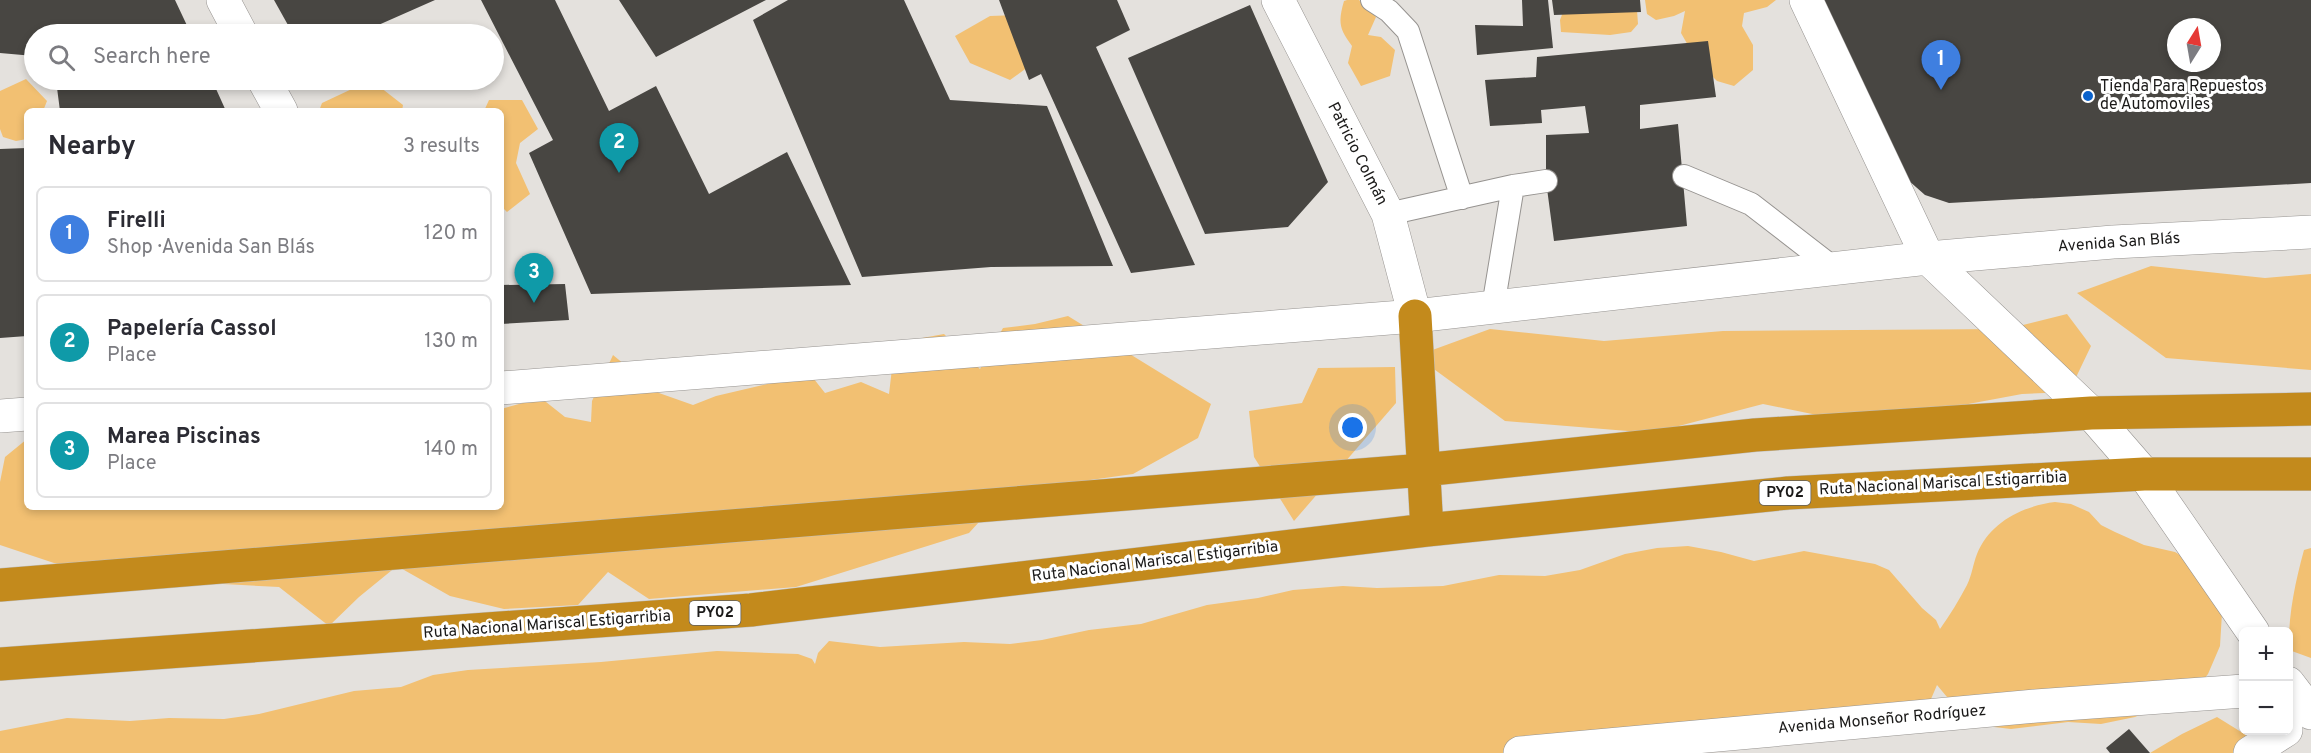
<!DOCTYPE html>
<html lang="en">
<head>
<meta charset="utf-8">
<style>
  :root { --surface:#fff; --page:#f7f7f7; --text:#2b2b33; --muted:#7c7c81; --line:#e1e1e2; --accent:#111827 }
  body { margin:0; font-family:Overpass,sans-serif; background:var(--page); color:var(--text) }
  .controls { position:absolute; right:18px; bottom:18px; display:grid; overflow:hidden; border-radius:9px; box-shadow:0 3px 9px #0003 }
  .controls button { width:54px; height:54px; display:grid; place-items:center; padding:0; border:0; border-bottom:2px solid var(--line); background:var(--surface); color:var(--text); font:30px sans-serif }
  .compass { position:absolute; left:2167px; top:18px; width:54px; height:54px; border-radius:50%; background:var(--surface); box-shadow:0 3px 9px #0003; rotate:11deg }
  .you { position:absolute; left:1353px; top:428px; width:21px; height:21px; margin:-15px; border:4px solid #fff; border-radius:50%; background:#1a73e8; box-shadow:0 0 0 9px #1a73e833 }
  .badge { display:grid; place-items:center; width:39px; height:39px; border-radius:50%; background:var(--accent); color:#fff; font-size:20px; font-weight:700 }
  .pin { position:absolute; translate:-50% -50px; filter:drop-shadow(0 2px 3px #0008) }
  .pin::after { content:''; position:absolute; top:32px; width:21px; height:18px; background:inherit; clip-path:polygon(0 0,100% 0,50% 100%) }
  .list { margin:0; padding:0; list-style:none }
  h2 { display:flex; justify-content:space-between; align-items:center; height:78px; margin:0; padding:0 24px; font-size:26px }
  h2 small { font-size:20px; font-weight:400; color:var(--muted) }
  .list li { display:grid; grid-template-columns:39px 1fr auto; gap:18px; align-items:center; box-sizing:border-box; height:96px; margin:0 12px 12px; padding:0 12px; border:2px solid var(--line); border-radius:9px }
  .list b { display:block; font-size:22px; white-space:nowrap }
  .list p { margin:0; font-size:20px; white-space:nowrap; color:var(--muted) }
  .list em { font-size:20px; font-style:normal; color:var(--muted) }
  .icon { flex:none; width:33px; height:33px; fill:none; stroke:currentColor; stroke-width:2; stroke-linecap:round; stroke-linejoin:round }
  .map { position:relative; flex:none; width:2311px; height:753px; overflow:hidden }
  .search { position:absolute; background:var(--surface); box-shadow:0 3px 9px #0003; left:24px; top:24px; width:480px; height:66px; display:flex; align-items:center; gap:15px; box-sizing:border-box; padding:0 21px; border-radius:33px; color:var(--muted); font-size:22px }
  .panel { position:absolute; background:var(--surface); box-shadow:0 3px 9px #0003; left:24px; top:108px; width:480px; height:402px; border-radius:9px }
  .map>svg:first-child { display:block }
</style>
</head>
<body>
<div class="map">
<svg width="2311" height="753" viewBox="0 0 2311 753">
  <rect width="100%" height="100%" fill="#e4e1dd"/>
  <path fill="#f2c072" d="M 1347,0 L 1359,0 L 1376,17 L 1368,35 L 1381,37 L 1395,50 L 1390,76 L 1361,86 L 1348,63 L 1352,46 C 1339,29 1338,22 1344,1 Z
    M 1645,0 L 1776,0 L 1767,7 L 1744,13 L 1742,26 L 1753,45 L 1753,70 L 1734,86 L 1717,81 L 1697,61 L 1681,33 L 1685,11 L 1674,16 L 1656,20 L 1647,14 Z
    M 1637,10 L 1638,24 L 1631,32 L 1610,35 L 1561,32 L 1560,20 L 1563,12 Z
    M 1019,15 L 1028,67 L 1010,80 L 970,63 L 955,36 L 990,16 Z
    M 26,79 L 47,101 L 43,111 L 27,111 L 27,139 L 16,141 L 3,137 L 0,129 L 0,91 Z
    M 371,80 L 403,105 L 402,111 L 319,111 L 322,103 Z
    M 489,100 L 522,100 L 538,129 L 520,143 L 516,163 L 530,194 L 507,212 L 501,206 L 501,111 L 484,111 Z
    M 2151,266 L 2265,278 L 2311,274 L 2311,370 L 2166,358 L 2077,293 Z
    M 2067,314 L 2091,346 L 2069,392 L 2022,394 L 1861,424 L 1763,404 L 1652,433 L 1505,421 L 1416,356 L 1490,329 L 1604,341 L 1723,331 L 2007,329 Z
    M 1068,316 L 1211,404 L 1198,438 L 1133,474 L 1062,484 L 1010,488 L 969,533 L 796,587 L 649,599 L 608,572 L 578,605 L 504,609 L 450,596 L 397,566 L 359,597 L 329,626 L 279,587 L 204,583 L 66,567 L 0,545 L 0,482 L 5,457 L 27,439 L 27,507 L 501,507 L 501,409 L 541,398 L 565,417 L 591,422 L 592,401 L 613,355 L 659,393 L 693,405 L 716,396 L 810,374 L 825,393 L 861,382 L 889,394 L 895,343 L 944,334 L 980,369 L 1003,328 L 1035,324 Z
    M 1395,367 L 1396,403 L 1294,521 L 1254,457 L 1249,411 L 1302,403 L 1318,368 Z
    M 2055,502 L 2071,504 L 2089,512 L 2101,525 L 2115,532 L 2144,545 L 2175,552 L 2188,560 L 2222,613 L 2220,646 L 2208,674 L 2196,689 L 2135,717 L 2101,724 L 2068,722 L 2011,729 L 1977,725 L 1952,703 L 1937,685 L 1931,699 L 1631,753 L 0,753 L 0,731 L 67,718 L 130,721 L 169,718 L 224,719 L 259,714 L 354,691 L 401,687 L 433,675 L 468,670 L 601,662 L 717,651 L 798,654 L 812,659 L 815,664 L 818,653 L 829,641 L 880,647 L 964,642 L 1010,644 L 1042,640 L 1089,630 L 1141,624 L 1207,605 L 1258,598 L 1293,590 L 1343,586 L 1377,588 L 1443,586 L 1499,575 L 1545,576 L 1580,570 L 1625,554 L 1657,548 L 1688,546 L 1721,552 L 1754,561 L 1804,551 L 1875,564 L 1889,570 L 1922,608 L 1936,620 L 1940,629 C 1950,615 1959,600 1967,585 C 1972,575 1973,564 1977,554 C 1990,522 2023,506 2055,502 Z
    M 2311,548 L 2311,658 L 2289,650 C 2288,616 2295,583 2304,550 Z
    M 2217,717 L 2246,735 L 2241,753 L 2150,753 L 2182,734 Z"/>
  <path fill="#484642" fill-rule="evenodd" d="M 0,0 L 175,0 L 191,34 L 34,34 L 34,56 L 0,53 Z
    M 274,0 L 435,0 L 358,34 L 293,34 Z
    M 481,0 L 555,0 L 609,111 L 656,86 L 709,194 L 787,152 L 851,285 L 591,294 L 529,153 L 553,140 Z
    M 619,0 L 766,0 L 656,57 Z
    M 788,0 L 904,0 L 950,100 L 1047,106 L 1113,266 L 991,267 L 862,277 L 753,20 Z
    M 999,0 L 1117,0 L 1130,30 L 1096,47 L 1195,265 L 1131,273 L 1041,74 L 1029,80 Z
    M 1522,0 L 1548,0 L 1553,48 L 1477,55 L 1475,25 L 1523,26 Z
    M 1552,0 L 1640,0 L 1641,12 L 1554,15 Z
    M 1820,0 L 2311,0 L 2311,183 L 1949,203 L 1925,195 L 1908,180 ZM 2176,27 L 2212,27 L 2212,63 L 2176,63 Z
    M 1250,5 L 1328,182 L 1288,227 L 1205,234 L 1128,58 Z
    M 1708,41 L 1716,97 L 1640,105 L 1640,129 L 1678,124 L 1687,226 L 1554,241 L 1546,181 L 1546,135 L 1589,133 L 1585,106 L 1541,110 L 1542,123 L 1490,126 L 1485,80 L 1536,77 L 1537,57 Z
    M 56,80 L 212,80 L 226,111 L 60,111 Z
    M 27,148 L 27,336 L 0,338 L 0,149 Z
    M 565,284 L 569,320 L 501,324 L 501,285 Z
    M 2129,729 L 2150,753 L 2110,753 L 2106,748 Z"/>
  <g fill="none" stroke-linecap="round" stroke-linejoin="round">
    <g stroke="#969390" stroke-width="24">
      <path id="lane" d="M 1372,0 L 1389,11 L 1408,31 L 1462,198
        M 1684,176 L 1751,204 L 1835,269
        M 1388,214 L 1513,186 L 1546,181
        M 1493,307 L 1513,186"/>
    </g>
    <g stroke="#969390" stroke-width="34">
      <path id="street" d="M 223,0 L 241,34
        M 1278,0 L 1388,214 L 1415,316
        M 1806,0 L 1928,258
        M 264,80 L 281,111
        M 2250,753 L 2286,730"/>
    </g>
    <g stroke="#969390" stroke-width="34">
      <path id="secondary" d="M 1928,258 L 2091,413 L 2144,474 L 2253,632
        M 501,388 L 1415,316 L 1928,258 L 2113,242 L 2311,232
        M 0,416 L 27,414
        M 2288,683 L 2311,713
        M 1520,753 L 2036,706 L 2244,691"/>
    </g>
    <g stroke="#bfbfbf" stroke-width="34">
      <path id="highway" d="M 1415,316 L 1427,530
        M 0,585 L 1423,470 L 1755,435 L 2091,413 L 2311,409
        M 0,664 L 751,610 L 1427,530 L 1788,493 L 2144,474 L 2311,474"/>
    </g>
    <use href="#lane" stroke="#fff" stroke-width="22"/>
    <use href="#street" stroke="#fff" stroke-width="33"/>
    <use href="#secondary" stroke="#fff" stroke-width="33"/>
    <use href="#highway" stroke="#c38a1c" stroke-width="33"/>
  </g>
  <circle fill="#0a62cc" stroke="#fff" stroke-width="2" cx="2088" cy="96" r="6"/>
  <g text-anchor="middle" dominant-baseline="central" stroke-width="6" stroke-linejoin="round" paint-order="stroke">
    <g fill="#fff" stroke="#5f5f5e" stroke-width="1.5">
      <rect x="1759.5" y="481" width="51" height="24" rx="4.5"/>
      <rect x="689.5" y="601" width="51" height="24" rx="4.5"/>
    </g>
    <g font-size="15" font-weight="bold" fill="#1b1a19">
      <text x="1785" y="493">PY02</text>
      <text x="715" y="613">PY02</text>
    </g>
    <g font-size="16" fill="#1b1a19" stroke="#fff" text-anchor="start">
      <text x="2100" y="87">Tienda Para Repuestos<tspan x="2100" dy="18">de Automoviles</tspan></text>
    </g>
    <g font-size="16" fill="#1b1a19" stroke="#fff">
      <text transform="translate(1357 154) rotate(63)">Patricio Colmán</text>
      <text transform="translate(2119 243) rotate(-4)">Avenida San Blás</text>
      <text transform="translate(1943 484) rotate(-3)">Ruta Nacional Mariscal Estigarribia</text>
      <text transform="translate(1155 562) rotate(-7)">Ruta Nacional Mariscal Estigarribia</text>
      <text transform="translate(547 625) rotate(-4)">Ruta Nacional Mariscal Estigarribia</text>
      <text transform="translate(1882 720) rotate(-5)">Avenida Monseñor Rodríguez</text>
    </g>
  </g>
</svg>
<div class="controls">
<button>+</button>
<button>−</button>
</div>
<svg class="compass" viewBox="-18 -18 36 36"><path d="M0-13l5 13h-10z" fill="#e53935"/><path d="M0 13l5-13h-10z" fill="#7c7c81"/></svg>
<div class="you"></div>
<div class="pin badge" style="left:1941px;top:90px;background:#3f7fe0">1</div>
<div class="pin badge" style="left:619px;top:173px;background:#0f9aa8">2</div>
<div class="pin badge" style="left:534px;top:303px;background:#0f9aa8">3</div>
<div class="search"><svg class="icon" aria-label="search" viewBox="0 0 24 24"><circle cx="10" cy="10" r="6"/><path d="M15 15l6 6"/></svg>Search here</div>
<section class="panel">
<h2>Nearby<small>3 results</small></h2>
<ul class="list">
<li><span class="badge" style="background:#3f7fe0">1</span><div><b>Firelli</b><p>Shop · Avenida San Blás</p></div><em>120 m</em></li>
<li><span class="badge" style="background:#0f9aa8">2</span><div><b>Papelería Cassol</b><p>Place</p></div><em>130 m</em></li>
<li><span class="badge" style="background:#0f9aa8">3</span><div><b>Marea Piscinas</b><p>Place</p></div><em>140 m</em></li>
</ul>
</section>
</div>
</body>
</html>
